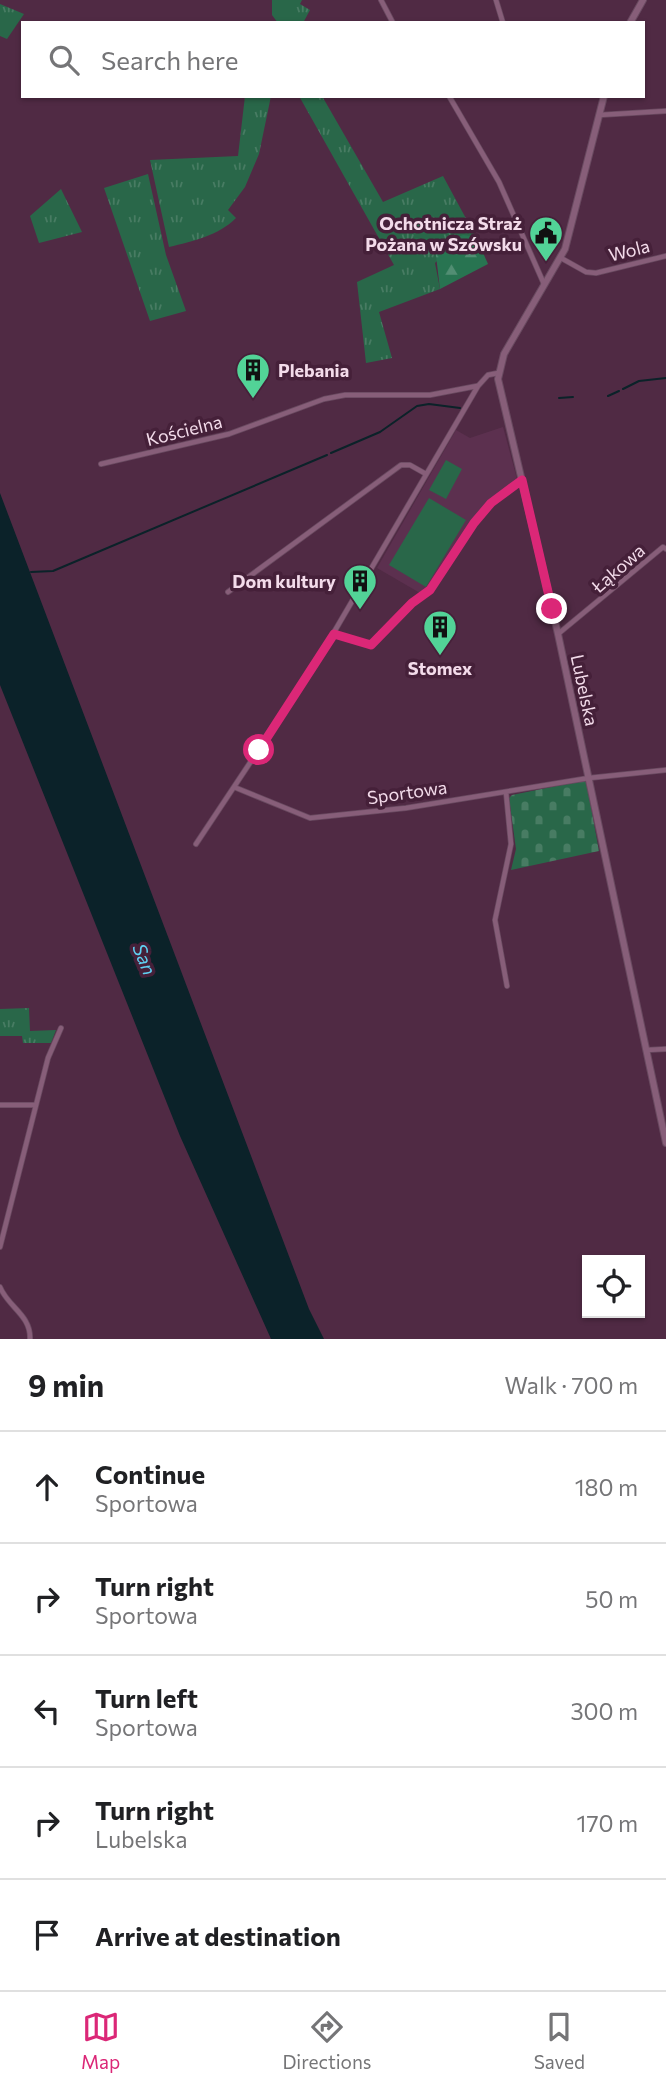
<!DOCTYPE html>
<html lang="en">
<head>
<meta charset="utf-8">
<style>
  :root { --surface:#fff; --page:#f6f6f6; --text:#202124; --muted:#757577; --line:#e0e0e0; --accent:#db2777 }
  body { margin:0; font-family:Commissioner,sans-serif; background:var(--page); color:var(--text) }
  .controls { position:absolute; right:21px; bottom:21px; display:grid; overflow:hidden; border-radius:0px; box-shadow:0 2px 5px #0004 }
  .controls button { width:63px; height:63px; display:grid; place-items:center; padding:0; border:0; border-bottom:2px solid var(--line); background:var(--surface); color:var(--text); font:35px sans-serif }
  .stop { position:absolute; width:21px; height:21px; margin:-16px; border:5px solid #db2777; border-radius:50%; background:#fff }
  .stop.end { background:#db2777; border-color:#fff; box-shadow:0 2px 7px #0008 }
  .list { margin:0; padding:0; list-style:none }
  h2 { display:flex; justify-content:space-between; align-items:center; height:91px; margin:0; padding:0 28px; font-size:30px }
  h2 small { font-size:23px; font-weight:400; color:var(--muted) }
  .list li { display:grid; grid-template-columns:46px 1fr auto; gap:21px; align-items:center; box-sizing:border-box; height:112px; padding:0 28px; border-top:2px solid var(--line) }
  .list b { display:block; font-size:26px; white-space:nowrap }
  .list p { margin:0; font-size:23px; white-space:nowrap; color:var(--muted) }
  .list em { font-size:23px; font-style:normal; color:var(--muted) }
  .icon { flex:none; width:38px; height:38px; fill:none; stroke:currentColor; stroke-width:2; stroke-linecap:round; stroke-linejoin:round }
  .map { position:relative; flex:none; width:666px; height:1339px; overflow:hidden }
  .search { position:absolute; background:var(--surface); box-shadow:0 2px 5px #0004; left:21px; right:21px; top:21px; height:77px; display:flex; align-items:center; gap:18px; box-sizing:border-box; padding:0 24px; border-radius:0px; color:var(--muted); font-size:26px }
  .sheet { height:651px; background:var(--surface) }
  nav { display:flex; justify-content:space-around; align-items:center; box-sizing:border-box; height:98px; border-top:2px solid var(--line); background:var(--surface); font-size:19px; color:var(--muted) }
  nav a { display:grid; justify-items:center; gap:4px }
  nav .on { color:var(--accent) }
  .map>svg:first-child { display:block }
</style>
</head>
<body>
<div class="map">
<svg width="666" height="1339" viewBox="0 0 666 1339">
  <defs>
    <pattern id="grass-tufts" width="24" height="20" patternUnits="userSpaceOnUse" patternTransform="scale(1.75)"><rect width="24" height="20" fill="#296749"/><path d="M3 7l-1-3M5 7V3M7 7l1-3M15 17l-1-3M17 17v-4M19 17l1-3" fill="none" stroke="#487c63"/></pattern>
    <pattern id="forest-firs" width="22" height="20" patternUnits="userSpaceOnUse" patternTransform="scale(1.75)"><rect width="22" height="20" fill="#287451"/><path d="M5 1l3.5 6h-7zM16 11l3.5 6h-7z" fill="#528e73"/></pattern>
    <pattern id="cemetery-stones" width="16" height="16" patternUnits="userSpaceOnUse" patternTransform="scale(1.75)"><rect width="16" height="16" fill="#296749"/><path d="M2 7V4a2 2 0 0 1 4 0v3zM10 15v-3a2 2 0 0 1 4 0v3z" fill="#487c63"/></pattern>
  </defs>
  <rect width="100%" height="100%" fill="#502a44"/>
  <path fill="#5c304f" d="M 503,427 L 517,479 L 474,519 L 427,590 L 420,593 L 377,568 L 456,430 L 470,438 Z"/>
  <path fill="url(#grass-tufts)" d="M 272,0 L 302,0 L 300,4 L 310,10 L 303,23 L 278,23 L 272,15 Z
    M 0,4 L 24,14 L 7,39 L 0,36 Z
    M 245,96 L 271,96 L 259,154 L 245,187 L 228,210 L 236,218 C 218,236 193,241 169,247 L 150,160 L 238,156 Z
    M 299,96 L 322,96 L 383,202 L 443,176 L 476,237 L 463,236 L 435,263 L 440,289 L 379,312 L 392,358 L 366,363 L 357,282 L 394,265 Z
    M 148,174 L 166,255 L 186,311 L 150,321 L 104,188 Z
    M 61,189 L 82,232 L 39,243 L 30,216 Z
    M 29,1008 L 30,1031 L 56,1030 L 51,1043 L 23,1043 L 22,1036 L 0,1036 L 0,1009 Z"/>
  <path fill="url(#forest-firs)" d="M 463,235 L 476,237 L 488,264 L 440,289 L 435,247 Z"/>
  <path fill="url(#cemetery-stones)" d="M 586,780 L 599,851 L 511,870 L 516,849 L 509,798 L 512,795 Z"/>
  <path fill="#296749" d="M 446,460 L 462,469 L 446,499 L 429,490 Z
    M 429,498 L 466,520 L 426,587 L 389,565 Z"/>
  <path fill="#0b2229" d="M 0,493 L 309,1309 L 324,1339 L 271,1339 L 180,1136 L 0,685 Z"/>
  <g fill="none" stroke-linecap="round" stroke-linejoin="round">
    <path stroke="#0b2229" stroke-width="2" d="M 623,389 L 639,381 L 666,378
      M 608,396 L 619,391
      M 559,398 L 573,397
      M 331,453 L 380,432 L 417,406 L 429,404 L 460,408
      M 31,572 L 53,571 L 327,455"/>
    <g stroke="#694a60" stroke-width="6">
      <path id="street" d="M 381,0 L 393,23
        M 496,0 L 503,23
        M 449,96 L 499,182 L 544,284
        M 599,115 L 666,111
        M 561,258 L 586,272 L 596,273 L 666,256
        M 101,464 L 229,434 L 324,399 L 345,395 L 430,395 L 477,386
        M 228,592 L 401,465 L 410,465 L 426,474
        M 333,634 L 371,645 L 401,613 L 430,590 L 474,523 L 491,503 L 522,480
        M 558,634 L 663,547 L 666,549
        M 234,787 L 310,818 L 406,808 L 589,778 L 666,770
        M 506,792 L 511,844 L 495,920 L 507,986
        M 196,844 L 313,668 L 478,386 L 488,375 L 498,373
        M 647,1050 L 666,1049
        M 0,1105 L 36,1105
        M 0,1247 L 48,1058 L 61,1028
        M 0,1287 C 8,1307 31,1315 30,1339"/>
    </g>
    <g stroke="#694a60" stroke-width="8">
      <path id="secondary" d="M 630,23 L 643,0
        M 604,96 L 565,249 L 504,354 L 498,379 L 558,634 L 666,1143"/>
    </g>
    <use href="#street" stroke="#875e79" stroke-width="4.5"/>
    <use href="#secondary" stroke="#875e79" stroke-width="6"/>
  </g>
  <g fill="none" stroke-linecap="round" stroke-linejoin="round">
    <path stroke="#db2777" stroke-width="9" d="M 259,750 L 334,634 L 371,645 L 412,603 L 430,590 L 474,523 L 491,503 L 522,480 L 552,609"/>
  </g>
  <defs>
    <g id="civic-pin" transform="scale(1.75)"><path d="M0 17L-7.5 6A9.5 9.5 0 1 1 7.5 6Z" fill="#52d397" stroke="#452039"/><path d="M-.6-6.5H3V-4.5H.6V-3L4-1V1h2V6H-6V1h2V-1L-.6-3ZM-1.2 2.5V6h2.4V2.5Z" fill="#111"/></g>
    <g id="building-pin" transform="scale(1.75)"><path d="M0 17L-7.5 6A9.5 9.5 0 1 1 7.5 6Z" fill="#52d397" stroke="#452039"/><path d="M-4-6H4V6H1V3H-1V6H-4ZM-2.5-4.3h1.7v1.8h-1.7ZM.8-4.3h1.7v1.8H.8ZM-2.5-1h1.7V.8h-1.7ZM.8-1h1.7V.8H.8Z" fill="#111"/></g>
  </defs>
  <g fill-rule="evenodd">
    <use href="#civic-pin" x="546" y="233"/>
    <use href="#building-pin" x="253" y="370"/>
    <use href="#building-pin" x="360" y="581"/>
    <use href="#building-pin" x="440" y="627"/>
  </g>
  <g text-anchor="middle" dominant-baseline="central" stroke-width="7" stroke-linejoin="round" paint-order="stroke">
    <g font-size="18" font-weight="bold" fill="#f3dbea" stroke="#452039" text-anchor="end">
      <text x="522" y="223">Ochotnicza Straż<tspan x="522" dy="21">Pożana w Szówsku</tspan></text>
      <text x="278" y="370" text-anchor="start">Plebania</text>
      <text x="336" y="581">Dom kultury</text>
      <text x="440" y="668" text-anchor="middle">Stomex</text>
    </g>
    <g font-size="18" fill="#f3dbea" stroke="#452039">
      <text transform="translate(629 250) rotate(-14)">Wola</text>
      <text transform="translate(184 430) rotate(-14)">Kościelna</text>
      <text transform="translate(618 568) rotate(-41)">Łąkowa</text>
      <text transform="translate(585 690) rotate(78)">Lubelska</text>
      <text transform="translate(407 792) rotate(-8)">Sportowa</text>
    </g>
    <g font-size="19" font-style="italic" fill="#5fd0f1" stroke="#452039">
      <text transform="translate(145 959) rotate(68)">San</text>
    </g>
  </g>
</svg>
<div class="controls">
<button><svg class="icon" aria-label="locate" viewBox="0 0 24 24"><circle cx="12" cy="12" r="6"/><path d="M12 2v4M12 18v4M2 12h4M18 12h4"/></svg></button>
</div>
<div class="stop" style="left:259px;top:750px"></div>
<div class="stop end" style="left:552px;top:609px"></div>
<div class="search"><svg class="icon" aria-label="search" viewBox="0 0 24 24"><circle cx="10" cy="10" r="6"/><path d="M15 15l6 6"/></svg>Search here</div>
</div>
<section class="sheet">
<h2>9 min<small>Walk · 700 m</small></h2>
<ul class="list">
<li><svg class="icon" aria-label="ahead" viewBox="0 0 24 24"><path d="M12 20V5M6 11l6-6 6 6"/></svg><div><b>Continue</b><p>Sportowa</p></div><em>180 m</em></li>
<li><svg class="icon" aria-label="right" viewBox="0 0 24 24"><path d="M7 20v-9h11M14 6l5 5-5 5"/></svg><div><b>Turn right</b><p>Sportowa</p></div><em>50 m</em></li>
<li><svg class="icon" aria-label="left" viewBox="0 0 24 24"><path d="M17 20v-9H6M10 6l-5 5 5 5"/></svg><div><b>Turn left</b><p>Sportowa</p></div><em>300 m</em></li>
<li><svg class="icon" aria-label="right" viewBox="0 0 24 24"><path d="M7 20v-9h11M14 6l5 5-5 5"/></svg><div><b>Turn right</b><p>Lubelska</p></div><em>170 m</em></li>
<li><svg class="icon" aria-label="arrive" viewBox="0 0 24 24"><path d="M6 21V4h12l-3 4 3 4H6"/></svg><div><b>Arrive at destination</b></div></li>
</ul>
</section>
<nav>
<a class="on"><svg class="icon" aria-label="map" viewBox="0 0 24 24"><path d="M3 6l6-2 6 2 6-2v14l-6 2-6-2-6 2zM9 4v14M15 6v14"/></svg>Map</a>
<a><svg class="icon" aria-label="directions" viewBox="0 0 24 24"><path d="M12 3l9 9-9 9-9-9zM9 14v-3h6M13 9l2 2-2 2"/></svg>Directions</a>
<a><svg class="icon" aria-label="saved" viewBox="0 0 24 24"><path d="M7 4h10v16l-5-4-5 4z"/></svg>Saved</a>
</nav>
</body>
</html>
